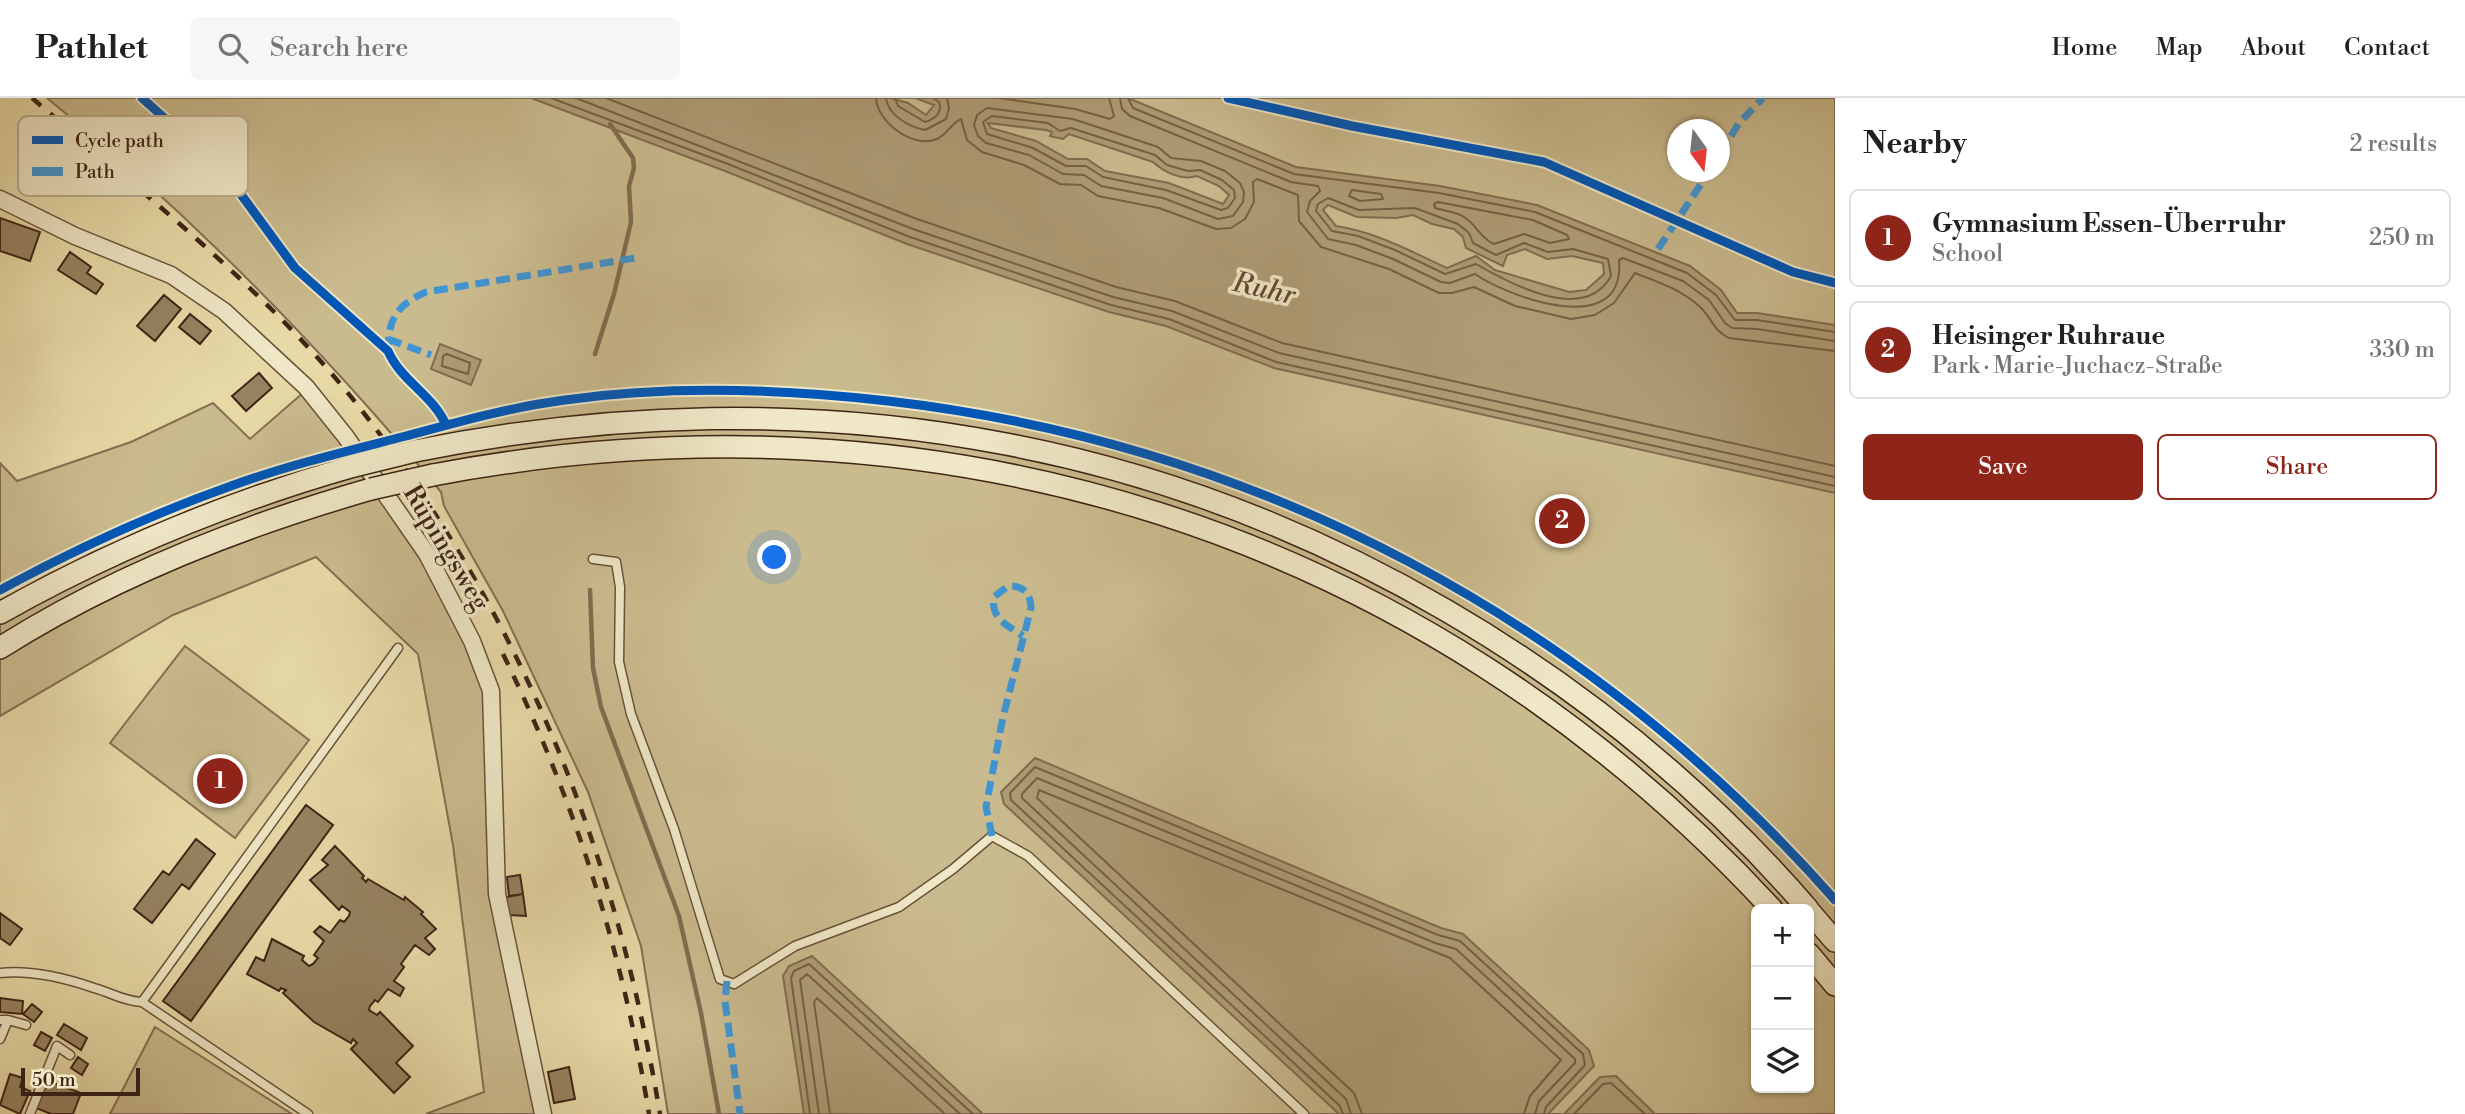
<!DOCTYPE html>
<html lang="en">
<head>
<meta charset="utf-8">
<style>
  :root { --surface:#fff; --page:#f6f6f6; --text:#202124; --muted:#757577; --line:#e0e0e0; --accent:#8f2418 }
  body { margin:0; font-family:"Libre Bodoni",serif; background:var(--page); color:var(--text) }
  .controls { position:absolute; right:21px; bottom:21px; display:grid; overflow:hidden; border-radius:10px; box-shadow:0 2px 5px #0004 }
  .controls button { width:63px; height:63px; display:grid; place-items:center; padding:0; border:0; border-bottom:2px solid var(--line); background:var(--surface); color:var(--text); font:35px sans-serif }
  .compass { position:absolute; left:1667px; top:21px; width:63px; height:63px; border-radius:50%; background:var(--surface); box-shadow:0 2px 5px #0004; rotate:165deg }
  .scale { position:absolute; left:21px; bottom:18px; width:119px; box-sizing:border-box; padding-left:7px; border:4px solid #3e2415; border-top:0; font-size:19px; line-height:24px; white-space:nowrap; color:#3e2415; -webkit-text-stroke:5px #efe7c6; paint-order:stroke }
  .you { position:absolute; left:775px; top:460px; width:24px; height:24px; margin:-18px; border:5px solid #fff; border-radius:50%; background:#1a73e8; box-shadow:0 0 0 10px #1a73e833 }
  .badge { display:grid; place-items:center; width:46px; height:46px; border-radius:50%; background:var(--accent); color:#fff; font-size:23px; font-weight:700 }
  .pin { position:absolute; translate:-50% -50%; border:4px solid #fff; box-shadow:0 2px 7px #0006 }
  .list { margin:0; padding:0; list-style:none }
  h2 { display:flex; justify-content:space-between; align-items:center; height:91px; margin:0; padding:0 28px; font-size:30px }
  h2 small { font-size:23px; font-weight:400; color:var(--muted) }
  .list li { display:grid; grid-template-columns:46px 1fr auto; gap:21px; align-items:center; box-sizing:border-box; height:98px; margin:0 14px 14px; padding:0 14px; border:2px solid var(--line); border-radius:10px }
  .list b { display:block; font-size:26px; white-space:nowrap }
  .list p { margin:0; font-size:23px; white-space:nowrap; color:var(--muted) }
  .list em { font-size:23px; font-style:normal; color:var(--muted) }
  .actions { display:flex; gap:14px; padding:21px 28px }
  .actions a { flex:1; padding:16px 0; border:2px solid var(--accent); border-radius:10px; text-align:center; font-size:24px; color:var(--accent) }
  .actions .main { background:var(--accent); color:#fff }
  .icon { flex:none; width:38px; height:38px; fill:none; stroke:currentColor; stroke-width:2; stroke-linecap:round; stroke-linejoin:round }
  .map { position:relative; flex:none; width:1835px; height:1016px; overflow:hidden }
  header { display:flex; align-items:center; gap:42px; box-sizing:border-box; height:98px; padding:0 35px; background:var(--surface); border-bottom:2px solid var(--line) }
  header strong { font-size:33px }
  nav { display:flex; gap:38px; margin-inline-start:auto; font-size:24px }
  .search { width:490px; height:63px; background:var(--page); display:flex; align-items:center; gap:18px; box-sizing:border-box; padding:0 24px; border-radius:10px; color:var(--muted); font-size:26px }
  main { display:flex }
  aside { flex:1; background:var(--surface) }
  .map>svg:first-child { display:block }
</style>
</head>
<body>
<header>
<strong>Pathlet</strong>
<div class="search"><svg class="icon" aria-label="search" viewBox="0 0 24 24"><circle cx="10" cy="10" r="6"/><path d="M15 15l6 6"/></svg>Search here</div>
<nav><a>Home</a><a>Map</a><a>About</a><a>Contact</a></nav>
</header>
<main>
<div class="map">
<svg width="1835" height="1016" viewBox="0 0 1835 1016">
  <rect width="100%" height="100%" fill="#e7daa7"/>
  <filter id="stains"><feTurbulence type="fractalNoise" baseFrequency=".00286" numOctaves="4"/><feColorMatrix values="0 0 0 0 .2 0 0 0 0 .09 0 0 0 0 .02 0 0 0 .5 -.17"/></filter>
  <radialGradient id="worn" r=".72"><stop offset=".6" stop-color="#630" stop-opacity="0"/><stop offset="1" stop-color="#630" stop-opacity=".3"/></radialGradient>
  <path fill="#cabb8e" stroke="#847052" stroke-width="2" fill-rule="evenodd" d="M 47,0 L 1835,0 L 1835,1016 L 668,1016 L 641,848 L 588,694 L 503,513 L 444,408 L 441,394 C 323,252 192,117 47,0 ZM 1678,32 L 1720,32 L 1720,74 L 1678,74 ZM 1756,811 L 1809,811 L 1809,990 L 1756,990 Z
    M 304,294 L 347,350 L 229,385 L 172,408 L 0,489 L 0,365 L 17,383 L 131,344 L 213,305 L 250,341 Z
    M 359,376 L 368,384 L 0,540 L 0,525 L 117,464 L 240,415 Z
    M 383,396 L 425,458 L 487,594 L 492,773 L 538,1016 L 426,1016 L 484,994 L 453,747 L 418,556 L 316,459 L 173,517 L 0,618 L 0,555 L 178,463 Z
    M 185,548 L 309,642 L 235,740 L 110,645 Z
    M 155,929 L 292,1016 L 110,1016 Z"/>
  <path fill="#ae9c75" stroke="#816c4f" stroke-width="2" fill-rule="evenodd" d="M 531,0 L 890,0 L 908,5 L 926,17 L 934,7 L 915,0 L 1128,0 L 1296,69 L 1440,88 L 1537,107 L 1690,168 L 1721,192 L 1737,215 L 1757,215 L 1835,227 L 1835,395 L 1274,270 L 1166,228 L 1109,214 L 907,146 L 725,73 ZM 988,25 L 1046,32 L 1052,34 L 1050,38 L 1063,41 L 1069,36 L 1153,64 C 1164,74 1181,83 1197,78 L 1219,88 L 1229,97 L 1223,106 L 1169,85 L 1105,73 L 1087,61 L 1068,61 L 1036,43 L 991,30 ZM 1328,107 L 1357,119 L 1396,120 L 1413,117 L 1432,126 L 1454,131 L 1463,139 L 1466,150 L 1503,168 L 1507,157 L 1525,151 L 1547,161 L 1572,158 L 1603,165 L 1604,176 L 1586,192 L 1569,194 L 1495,172 L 1476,158 L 1447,170 C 1410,153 1376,134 1336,128 L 1323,112 Z
    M 440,246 L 481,262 L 471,287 L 431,271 Z
    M 1035,660 L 1441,830 L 1463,836 L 1589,952 L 1594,968 L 1548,1016 L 1339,1016 L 1004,706 L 1001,694 Z
    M 812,858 L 983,1016 L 804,1016 L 783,878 L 789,868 Z
    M 1616,978 L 1655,1016 L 1564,1016 L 1600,979 Z"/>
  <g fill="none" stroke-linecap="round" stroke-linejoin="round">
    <path stroke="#766045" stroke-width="2" d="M 551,0 L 728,66 L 910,139 L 1111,207 L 1169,221 L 1276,264 L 1835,388
      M 576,0 L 913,131 L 1113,199 L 1172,213 L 1279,255 L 1835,379
      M 606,0 L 917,121 L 1116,189 L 1175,203 L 1282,245 L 1835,368
      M 876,0 C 877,24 913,51 937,41 C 947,36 952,25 961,21 L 967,42 L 982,54 L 1024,67 L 1060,86 L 1081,87 L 1098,98 L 1159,110 L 1216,131 L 1231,130 L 1245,121 L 1254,104 L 1253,84 L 1257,81 L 1298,97 L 1299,123 L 1321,149 L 1389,171 L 1439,195 L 1452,195 L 1474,189 L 1515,208 L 1571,221 L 1595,217 L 1614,205 L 1635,175 C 1658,184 1680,191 1699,208 C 1711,218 1713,233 1729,240 L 1835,253
      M 886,0 C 888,17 909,29 925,32 L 946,21 L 949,10 L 947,0
      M 895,0 L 898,8 L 925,24 C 935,21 943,14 939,4 L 933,0
      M 999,0 L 1075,11 L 1110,21 L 1114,18 L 1109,0
      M 1120,0 L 1122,11 L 1130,18 L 1291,84 L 1318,88 L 1320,93 L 1310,103 L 1307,114 L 1328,141 L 1356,147 L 1393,161 L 1441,184 L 1450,185 L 1475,176 C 1508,199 1626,243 1619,162 L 1623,160 L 1683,183 L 1709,202 L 1725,225 L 1732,230 L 1757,231 L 1835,243
      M 1128,0 L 1133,10 L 1294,76 L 1439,95 L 1535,114 L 1687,175 L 1716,197 L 1735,222 L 1757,222 L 1835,234
      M 987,10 L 1073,21 L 1158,49 L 1171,60 L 1201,63 L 1225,73 L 1240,85 L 1244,94 L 1243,104 L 1233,118 L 1218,121 L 1163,100 L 1101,88 L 1084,77 L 1063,76 L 1029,57 L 986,45 L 978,38 L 974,27 L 977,17 Z
      M 992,18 L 1048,25 L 1060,33 L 1071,30 L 1155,57 L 1167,67 L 1188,73 L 1200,72 L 1222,82 L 1234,92 L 1235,100 L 1228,110 L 1221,112 L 1166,92 L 1103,79 L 1086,68 L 1066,68 L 1033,50 L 987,36 L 983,24 Z
      M 1352,92 L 1381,96 L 1383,101 L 1360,103 L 1349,98 Z
      M 1328,100 L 1359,112 L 1415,110 L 1458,126 L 1469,135 L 1473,145 L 1496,157 L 1524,145 L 1548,154 L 1573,151 L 1608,161 L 1611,178 C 1584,227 1509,185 1476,166 L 1445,176 L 1395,152 L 1358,138 L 1332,133 L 1316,113 L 1318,106 Z
      M 1438,104 L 1533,122 L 1567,137 L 1569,141 L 1550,145 L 1524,136 L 1494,146 C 1479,139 1477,127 1464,119 C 1456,113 1444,113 1435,110 L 1434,106 Z
      M 447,256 L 470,265 L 468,276 L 442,268 L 443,258 Z
      M 810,1016 L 791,880 L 794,873 L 809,866 L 973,1016
      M 819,1016 L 800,882 L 807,876 L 960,1016
      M 830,1016 L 814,904 L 817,900 L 945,1016
      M 1343,1016 L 1340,1008 L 1011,702 L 1010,695 L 1035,669 L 1438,837 L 1460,843 L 1583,956 L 1585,967 L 1546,1009 L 1544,1016
      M 1351,1016 L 1346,1001 L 1022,700 L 1022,696 L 1037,680 L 1435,845 L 1456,851 L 1575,961 L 1575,965 L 1539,1003 L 1535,1016
      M 1362,1016 L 1354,995 L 1037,700 L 1039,692 L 1450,860 L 1561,962 L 1530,998 L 1524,1016
      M 1574,1016 L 1603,986 L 1611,985 L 1645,1016"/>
    <path stroke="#816c4f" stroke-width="4.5" d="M 595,256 L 614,196 L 631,124 L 629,88 L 634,70 L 633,60 L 610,26
      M 590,492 L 593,570 L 601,609 L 679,818 L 701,915 L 719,1016"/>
  </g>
  <path fill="#968361" stroke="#3e2415" stroke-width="2" d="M 0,120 L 40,134 L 30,163 L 0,153 Z
    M 70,154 L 91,169 L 87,175 L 103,186 L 96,196 L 58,172 Z
    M 164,197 L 181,211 L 155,243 L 137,228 Z
    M 190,216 L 211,233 L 200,246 L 179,229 Z
    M 259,275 L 272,290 L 246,313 L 232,298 Z
    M 306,707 L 333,727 L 191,923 L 163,903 Z
    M 196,741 L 215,756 L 189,791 L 182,786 L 152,825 L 134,811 L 163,773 L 169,777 Z
    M 335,748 L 364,778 L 362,780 L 366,784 L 368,781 L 404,802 L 405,799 L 423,814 L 421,816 L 436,831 L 425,840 L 435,851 L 429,857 L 415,847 L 401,866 L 404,869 L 394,883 L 404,890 L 400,898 L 388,891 L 378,904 L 375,902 L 370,908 L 369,912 L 377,917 L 380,914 L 413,948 L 396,965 L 410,979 L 394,995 L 351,951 L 357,945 L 353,941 L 351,945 L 314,924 L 283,895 L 286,892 L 281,890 L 279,893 L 247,876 L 256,859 L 264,863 L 272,841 L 304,858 L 302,862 L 309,868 L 313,866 L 318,860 L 314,857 L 324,843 L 314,834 L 320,828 L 330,835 L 340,822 L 344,824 L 349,818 L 350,814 L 342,808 L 339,812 L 310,782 L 328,767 L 322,762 Z
    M 520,777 L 523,796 L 509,798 L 507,779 Z
    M 523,796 L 526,818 L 508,817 L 506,799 Z
    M 0,815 L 22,831 L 10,847 L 0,840 Z
    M 0,900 L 23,903 L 22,916 L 0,914 Z
    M 32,906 L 42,914 L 34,924 L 23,916 Z
    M 64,926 L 87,940 L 81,952 L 57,937 Z
    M 41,934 L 52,940 L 45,953 L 34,947 Z
    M 78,959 L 88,966 L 82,977 L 71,970 Z
    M 569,969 L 575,1001 L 554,1005 L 548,974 Z
    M 10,976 L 23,980 L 20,989 L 30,993 L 20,1016 L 0,1007 Z
    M 46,982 L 81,995 L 73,1016 L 51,1016 L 36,1010 Z"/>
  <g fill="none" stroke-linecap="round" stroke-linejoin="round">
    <g stroke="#68523a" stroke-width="11">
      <path id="lane" d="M 593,461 L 616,464 L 620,489 L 619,564 L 631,616 L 674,731 L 720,881 L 734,886 L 795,848 L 899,809 L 953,771 L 992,738 L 1028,758 L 1304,1016
        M 0,875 C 30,872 65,880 94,890 C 112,895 123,903 142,904 L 398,550
        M 142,904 L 308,1016
        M 0,922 L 8,922 L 0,941
        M 8,922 L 26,927
        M 30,1016 L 57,948 L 70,957"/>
    </g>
    <g stroke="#68523a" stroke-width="19">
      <path id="street" d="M 0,101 L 75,138 L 171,177 L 224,213 L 306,289 L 346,339 L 427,456 L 472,543 L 491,593 L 497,796 L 543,1016"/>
    </g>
    <g stroke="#3e2415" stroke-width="24">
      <path id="secondary" d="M 415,353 C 609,314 811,308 1006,346 C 1312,404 1605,576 1808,811
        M 433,377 C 938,281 1422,432 1772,811
        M 0,515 C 112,452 231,403 354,368
        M 0,550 C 113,478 242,428 371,391
        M 1809,813 L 1835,843
        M 1809,856 L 1835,887"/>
    </g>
    <use href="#lane" stroke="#efe7c6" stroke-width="8"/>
    <use href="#street" stroke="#efe7c6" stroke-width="16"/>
    <use href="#secondary" stroke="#efe7c6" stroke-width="21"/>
    <path stroke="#3e2415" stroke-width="4.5" stroke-dasharray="12 12" stroke-linecap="butt" d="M 32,0 C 145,97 272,196 363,314 C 524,522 617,758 660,1016
      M 503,556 C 575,703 623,855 649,1016"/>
    <g stroke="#3e2415" stroke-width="24" stroke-linecap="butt">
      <path id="secondary-bridge" d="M 354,368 L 415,353
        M 371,391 L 433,377"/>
    </g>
    <use href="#secondary-bridge" stroke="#efe7c6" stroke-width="21"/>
    <path stroke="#3f95d3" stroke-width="7" stroke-dasharray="14 7" stroke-linecap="butt" d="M 1720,56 L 1739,25 L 1763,0
      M 1658,151 L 1709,74
      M 388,241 L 431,257
      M 388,253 C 388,222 396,207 426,194 L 635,160
      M 992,738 L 986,709 L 1003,619 L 1031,510 C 1031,495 1022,487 1008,488 L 994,499 C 990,520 1008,528 1023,538
      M 727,883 L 725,903 L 740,1016"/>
    <g stroke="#efe7c6" stroke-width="13">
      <path id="cycleway" d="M 142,0 L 171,26 L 204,46 L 295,170 L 388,253 C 401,283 433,297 446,327
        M 1228,0 L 1352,28 L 1544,64 L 1793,174 L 1835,185
        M 0,492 C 74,452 152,416 231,388 C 288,367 348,353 406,338 C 458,324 511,309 565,302 C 671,287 783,291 888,303 C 1260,346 1588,522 1835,802"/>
    </g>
    <use href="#cycleway" stroke="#0057b8" stroke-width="9"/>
  </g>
  <g text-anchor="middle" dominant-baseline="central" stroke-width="7" stroke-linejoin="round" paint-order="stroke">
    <g font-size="26" fill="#3e2415" stroke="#efe7c6">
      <text transform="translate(446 450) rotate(59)">Rüpingsweg</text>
    </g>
    <g font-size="28" font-style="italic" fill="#604832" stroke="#efe7c6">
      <text transform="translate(1264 191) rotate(13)">Ruhr</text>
    </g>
  </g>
  <rect x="18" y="18" width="230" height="80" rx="10" fill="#efe7c6" stroke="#baac91" stroke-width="2"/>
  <rect x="32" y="38" width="31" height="8" fill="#0057b8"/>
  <rect x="32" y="69" width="31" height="9" fill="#3f95d3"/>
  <g font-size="19" fill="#3e2415">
    <text x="75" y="49">Cycle path</text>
    <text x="75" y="80">Path</text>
  </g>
  <rect width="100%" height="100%" filter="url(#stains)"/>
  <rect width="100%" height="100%" fill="url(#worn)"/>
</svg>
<div class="controls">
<button>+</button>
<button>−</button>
<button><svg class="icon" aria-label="layers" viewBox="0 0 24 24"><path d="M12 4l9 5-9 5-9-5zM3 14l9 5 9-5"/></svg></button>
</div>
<svg class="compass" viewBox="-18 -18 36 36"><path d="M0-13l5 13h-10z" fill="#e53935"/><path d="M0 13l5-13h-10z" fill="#757577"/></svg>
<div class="scale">50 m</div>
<div class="you"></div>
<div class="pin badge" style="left:220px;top:683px">1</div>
<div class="pin badge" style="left:1562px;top:423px">2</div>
</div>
<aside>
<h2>Nearby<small>2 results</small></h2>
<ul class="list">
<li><span class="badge">1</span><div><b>Gymnasium Essen-Überruhr</b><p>School</p></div><em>250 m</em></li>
<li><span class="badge">2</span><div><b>Heisinger Ruhraue</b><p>Park · Marie-Juchacz-Straße</p></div><em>330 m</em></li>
</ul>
<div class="actions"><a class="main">Save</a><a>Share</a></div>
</aside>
</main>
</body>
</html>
